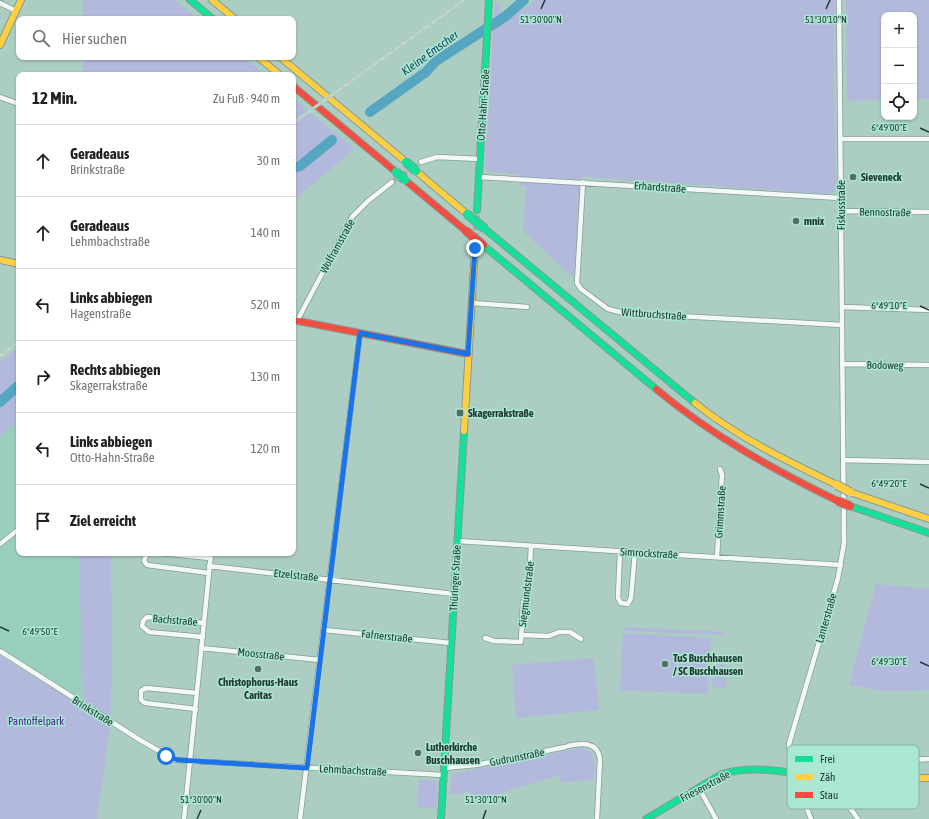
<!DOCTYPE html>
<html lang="de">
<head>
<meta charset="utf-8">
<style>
  :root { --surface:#fff; --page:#f2f2f2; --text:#202124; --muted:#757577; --line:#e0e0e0 }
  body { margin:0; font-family:"Asap Condensed",sans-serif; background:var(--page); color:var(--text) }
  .controls { position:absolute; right:12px; top:12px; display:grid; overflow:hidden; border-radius:8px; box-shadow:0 1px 3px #0004 }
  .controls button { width:36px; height:36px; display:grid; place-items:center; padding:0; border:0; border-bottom:1px solid var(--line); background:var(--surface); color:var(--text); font:20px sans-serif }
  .stop { position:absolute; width:12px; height:12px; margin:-9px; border:3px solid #1a73e8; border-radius:50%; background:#fff }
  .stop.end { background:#1a73e8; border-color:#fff; box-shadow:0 1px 4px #0008 }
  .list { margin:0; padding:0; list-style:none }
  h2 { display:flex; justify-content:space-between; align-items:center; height:52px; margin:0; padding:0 16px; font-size:17px }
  h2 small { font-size:13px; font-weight:400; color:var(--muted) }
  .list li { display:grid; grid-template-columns:26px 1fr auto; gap:12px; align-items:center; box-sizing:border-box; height:72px; padding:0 16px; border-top:1px solid var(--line) }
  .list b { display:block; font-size:15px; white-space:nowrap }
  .list p { margin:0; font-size:13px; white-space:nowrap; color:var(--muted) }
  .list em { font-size:13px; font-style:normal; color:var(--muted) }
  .icon { flex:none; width:22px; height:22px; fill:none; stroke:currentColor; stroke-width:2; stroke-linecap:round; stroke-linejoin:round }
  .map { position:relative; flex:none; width:929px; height:819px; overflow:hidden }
  .search { position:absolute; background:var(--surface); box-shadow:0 1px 3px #0004; left:16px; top:16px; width:280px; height:44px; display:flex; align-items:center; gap:10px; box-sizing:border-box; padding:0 14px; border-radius:8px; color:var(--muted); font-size:15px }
  .panel { position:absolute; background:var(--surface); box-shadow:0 1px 3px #0004; left:16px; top:72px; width:280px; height:484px; border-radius:8px }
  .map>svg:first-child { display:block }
</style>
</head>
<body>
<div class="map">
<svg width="929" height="819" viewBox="0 0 929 819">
  <rect width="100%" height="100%" fill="#accdc2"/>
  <path fill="#9acfbe" d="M 19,420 L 19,553 L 79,553 L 83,705 L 0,648 L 0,436 Z"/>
  <path fill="#b2b9dd" d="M 83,0 L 175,0 L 198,19 L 83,19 Z
    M 495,0 L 501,6 L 505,22 L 536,0 L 835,0 L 834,79 L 836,187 L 834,192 L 829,194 L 581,177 L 574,278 L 523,231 L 526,187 L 520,186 L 519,175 L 489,172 L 485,168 Z
    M 846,0 L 929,0 L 929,99 L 914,99 L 914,15 L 884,15 L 884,100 L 847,101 Z
    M 83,57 L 244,57 L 265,75 L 83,75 Z
    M 293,98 L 354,149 L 293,201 Z
    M 19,347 L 19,420 L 0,436 L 0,362 Z
    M 79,553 L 111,553 L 112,667 L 110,727 L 97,819 L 0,819 L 0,656 L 83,707 Z
    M 876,584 L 929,589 L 929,690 L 885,691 L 849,685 Z
    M 624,627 L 725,632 L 724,635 L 624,631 Z
    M 623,633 L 711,638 L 708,694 L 620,690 Z
    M 594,658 L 599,710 L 516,718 L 512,665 Z
    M 713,665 L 726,665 L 726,688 L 712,687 Z
    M 583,747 C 597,755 595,765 594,780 L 560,782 L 559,775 L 472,802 L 470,791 L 460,794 L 450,794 L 452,774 Z
    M 419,780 L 438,781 L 436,808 L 417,807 Z"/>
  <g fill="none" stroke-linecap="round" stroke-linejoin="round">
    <path stroke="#56a6c2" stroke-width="10" d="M 370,112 L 426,72 L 436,61 L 506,16 L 524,0
      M 293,168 L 300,166 L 332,140
      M 0,402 L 19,385"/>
    <path stroke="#90b0a5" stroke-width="4.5" stroke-dasharray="4.5 2" stroke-linecap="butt" d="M 392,182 L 421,162"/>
    <path stroke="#90b0a5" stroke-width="6" stroke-dasharray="6 3" stroke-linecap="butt" d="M 475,248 L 477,210"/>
    <g stroke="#839d95" stroke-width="6">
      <path id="street" d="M 0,3 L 16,11
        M 0,97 L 19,104
        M 841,139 L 929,139
        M 421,162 L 437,157 L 480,159
        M 479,177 L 841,198
        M 583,182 L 577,283 L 581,289 L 608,309 L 624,313 L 842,325
        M 841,211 L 929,212
        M 472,303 L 527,307
        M 842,307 L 929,310
        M 297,321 L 352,217 L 368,201 L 392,182
        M 842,364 L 929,365
        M 844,460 L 929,462
        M 457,541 L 841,565
        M 0,544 L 19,529
        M 620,551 L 618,598 L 621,603 L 628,604 L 631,598 L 635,552
        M 147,553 L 144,561 L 147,565 L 209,573
        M 160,553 L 210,558
        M 717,557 L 722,475 L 720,469
        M 209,566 L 454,594
        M 324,630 L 451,643
        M 521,635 L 549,636 L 559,632 L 570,632 L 581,639
        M 203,637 L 149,632 L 142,626 L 143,621 L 147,617 L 204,623
        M 485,638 L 494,641 L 521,642 L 523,603 L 529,587 L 531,546
        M 201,648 L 320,660
        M 0,651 L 140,740 L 175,760 L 443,775
        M 196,709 L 145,703 L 141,700 L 141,691 L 146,688 L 197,693
        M 568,746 C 582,743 597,741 600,759 L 597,819
        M 444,768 L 476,765 L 565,747
        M 793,773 L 804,766 L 929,759
        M 829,778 L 858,819
        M 699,788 L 716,819
        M 184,819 L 211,553
        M 300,819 L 360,333
        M 811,819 L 793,773 L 789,744 L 838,578 L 844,543 L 839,0"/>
    </g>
    <g stroke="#839d95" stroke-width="8">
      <path id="fast" d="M 190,0 L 213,19
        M 477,210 L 489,0
        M 485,229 L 695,403
        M 483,245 L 656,389
        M 850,506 L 929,533
        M 441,819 L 464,431
        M 646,819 L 722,774 C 764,762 806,778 848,779"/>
    </g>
    <g stroke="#839d95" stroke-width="8">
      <path id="slow" d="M 212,0 L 235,19
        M 0,45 L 21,0
        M 258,57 L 280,75
        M 280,57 L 406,162
        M 416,171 L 467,214
        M 0,260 L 19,264
        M 695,403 C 737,437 789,462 837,485
        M 464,431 L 475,248
        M 850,492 L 929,519
        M 848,779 L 929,778"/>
    </g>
    <g stroke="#839d95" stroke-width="8">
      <path id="jam" d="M 293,86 L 396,172
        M 405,180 L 466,231
        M 293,320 L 468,354
        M 656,389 C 711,435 774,470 838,501"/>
    </g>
    <use href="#street" stroke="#f3f8f6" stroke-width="4.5"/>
    <use href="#fast" stroke="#16e098" stroke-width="6"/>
    <use href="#slow" stroke="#ffcf43" stroke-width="6"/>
    <use href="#jam" stroke="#f24e42" stroke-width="6"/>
    <g stroke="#c0cac6" stroke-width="3">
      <path id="rail" d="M 293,123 L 464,0
        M 0,356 L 19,341"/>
    </g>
    <use href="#rail" stroke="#abe8d4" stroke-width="1.5" stroke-dasharray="4.5" stroke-linecap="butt"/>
    <g stroke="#839d95" stroke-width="10" stroke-linecap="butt">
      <path id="fast-bridge" d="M 406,162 L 416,171
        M 396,172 L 405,180
        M 467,214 L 485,229"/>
    </g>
    <g stroke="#839d95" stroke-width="10" stroke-linecap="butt">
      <path id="slow-bridge" d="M 837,485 L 850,492"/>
    </g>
    <g stroke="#839d95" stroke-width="10" stroke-linecap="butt">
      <path id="jam-bridge" d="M 466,231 L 483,245
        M 838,501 L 850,506"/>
    </g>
    <use href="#fast-bridge" stroke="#16e098" stroke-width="8"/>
    <use href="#slow-bridge" stroke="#ffcf43" stroke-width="8"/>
    <use href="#jam-bridge" stroke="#f24e42" stroke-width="8"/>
  </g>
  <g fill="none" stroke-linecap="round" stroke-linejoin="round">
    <path stroke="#1a73e8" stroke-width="5" d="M 166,756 L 178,760 L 307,768 L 360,333 L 468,354 L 475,248"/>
  </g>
  <path fill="none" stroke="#213a32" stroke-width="1.5" d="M 541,9 L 545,0M 826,9 L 830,0M 920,128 L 929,132M 920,306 L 929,310M 920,484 L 929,488M 0,627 L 9,631M 920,662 L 929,666M 197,819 L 201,810M 483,819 L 486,810"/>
  <g fill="#526d64" stroke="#abe8d4" stroke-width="1.5">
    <circle cx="853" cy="177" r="4"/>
    <circle cx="796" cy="221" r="4"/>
    <rect x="456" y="409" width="8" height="8" rx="2"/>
    <circle cx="665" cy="664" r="4"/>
    <circle cx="258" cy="669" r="4"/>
    <circle cx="418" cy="753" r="4"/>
  </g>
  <g text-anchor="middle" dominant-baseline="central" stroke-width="3" stroke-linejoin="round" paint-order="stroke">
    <g font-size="11" fill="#213a32" stroke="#abe8d4">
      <text transform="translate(483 105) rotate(-86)">Otto-Hahn-Straße</text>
      <text transform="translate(660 187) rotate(4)">Erhardstraße</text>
      <text transform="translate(841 205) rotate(-90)">Fiskusstraße</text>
      <text transform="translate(885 212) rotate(1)">Bennostraße</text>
      <text transform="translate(337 246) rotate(-61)">Wolframstraße</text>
      <text transform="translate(654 314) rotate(4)">Wittbruchstraße</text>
      <text transform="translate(885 365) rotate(1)">Bodoweg</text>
      <text transform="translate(720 512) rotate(-86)">Grimmstraße</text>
      <text transform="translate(649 553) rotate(3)">Simrockstraße</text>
      <text transform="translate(296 575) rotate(6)">Etzelstraße</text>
      <text transform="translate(455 578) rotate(-87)">Thüringer Straße</text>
      <text transform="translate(526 594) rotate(-83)">Siegmundstraße</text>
      <text transform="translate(826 618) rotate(-74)">Lanterstraße</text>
      <text transform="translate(175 620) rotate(5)">Bachstraße</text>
      <text transform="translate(387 636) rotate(6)">Fafnerstraße</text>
      <text transform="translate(261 654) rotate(6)">Moosstraße</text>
      <text transform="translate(93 711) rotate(32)">Brinkstraße</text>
      <text transform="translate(517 757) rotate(-11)">Gudrunstraße</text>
      <text transform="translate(353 770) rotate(3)">Lehmbachstraße</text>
      <text transform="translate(705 786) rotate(-28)">Friesenstraße</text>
    </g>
    <g font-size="11" font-weight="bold" fill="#213a32" stroke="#abe8d4" text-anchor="start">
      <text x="861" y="177">Sieveneck</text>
      <text x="804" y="221">mnix</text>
      <text x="468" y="413">Skagerrakstraße</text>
      <text x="673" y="658">TuS Buschhausen<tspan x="673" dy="13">/ SC Buschhausen</tspan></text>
      <text x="258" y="682" text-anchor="middle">Christophorus-Haus<tspan x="258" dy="13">Caritas</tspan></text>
      <text x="426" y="747">Lutherkirche<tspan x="426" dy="13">Buschhausen</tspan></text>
    </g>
    <g font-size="11" fill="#451c8d" stroke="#abe8d4">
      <text x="36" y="721">Pantoffelpark</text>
    </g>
    <g font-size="12" font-style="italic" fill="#114860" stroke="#abe8d4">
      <text transform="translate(430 53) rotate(-36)">Kleine Emscher</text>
    </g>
  </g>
  <rect x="787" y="745" width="132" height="64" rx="6" fill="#abe8d4" stroke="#82b4a3" stroke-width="1"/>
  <rect x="795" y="756" width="18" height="6" fill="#16e098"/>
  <rect x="795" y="774" width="18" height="6" fill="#ffcf43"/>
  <rect x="795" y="792" width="18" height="6" fill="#f24e42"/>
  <g font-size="11" fill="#213a32">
    <text x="820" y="763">Frei</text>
    <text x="820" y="781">Zäh</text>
    <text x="820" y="799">Stau</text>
  </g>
  <g font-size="10" text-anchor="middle" fill="#213a32" stroke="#abe8d4" stroke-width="3" stroke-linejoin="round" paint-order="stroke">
    <text x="541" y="23">51°30'00"N</text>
    <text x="826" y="23">51°30'10"N</text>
    <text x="889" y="131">6°49'00"E</text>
    <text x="889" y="309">6°49'10"E</text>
    <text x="889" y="487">6°49'20"E</text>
    <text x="40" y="635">6°49'50"E</text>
    <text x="889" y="665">6°49'30"E</text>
    <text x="201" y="803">51°30'00"N</text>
    <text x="486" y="803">51°30'10"N</text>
  </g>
</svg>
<div class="controls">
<button>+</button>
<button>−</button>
<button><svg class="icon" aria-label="locate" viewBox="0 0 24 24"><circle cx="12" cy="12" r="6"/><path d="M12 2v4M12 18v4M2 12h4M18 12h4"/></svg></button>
</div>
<div class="stop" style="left:166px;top:756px"></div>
<div class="stop end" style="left:475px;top:248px"></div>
<div class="search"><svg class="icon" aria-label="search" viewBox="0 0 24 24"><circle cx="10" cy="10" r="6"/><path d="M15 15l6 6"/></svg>Hier suchen</div>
<section class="panel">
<h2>12 Min.<small>Zu Fuß · 940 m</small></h2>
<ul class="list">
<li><svg class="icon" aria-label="ahead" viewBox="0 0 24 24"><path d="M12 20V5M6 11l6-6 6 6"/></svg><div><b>Geradeaus</b><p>Brinkstraße</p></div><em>30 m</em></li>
<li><svg class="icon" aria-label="ahead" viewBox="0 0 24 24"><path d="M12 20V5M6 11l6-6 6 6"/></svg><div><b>Geradeaus</b><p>Lehmbachstraße</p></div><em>140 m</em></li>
<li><svg class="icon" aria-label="left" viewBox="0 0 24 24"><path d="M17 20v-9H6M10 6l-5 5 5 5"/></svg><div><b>Links abbiegen</b><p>Hagenstraße</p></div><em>520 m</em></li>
<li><svg class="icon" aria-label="right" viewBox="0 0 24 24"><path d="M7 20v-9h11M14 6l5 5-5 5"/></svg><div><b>Rechts abbiegen</b><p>Skagerrakstraße</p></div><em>130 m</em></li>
<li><svg class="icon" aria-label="left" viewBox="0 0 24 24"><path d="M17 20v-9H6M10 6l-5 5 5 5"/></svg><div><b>Links abbiegen</b><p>Otto-Hahn-Straße</p></div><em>120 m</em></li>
<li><svg class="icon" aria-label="arrive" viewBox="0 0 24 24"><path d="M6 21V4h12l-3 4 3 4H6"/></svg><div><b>Ziel erreicht</b></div></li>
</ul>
</section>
</div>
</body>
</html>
